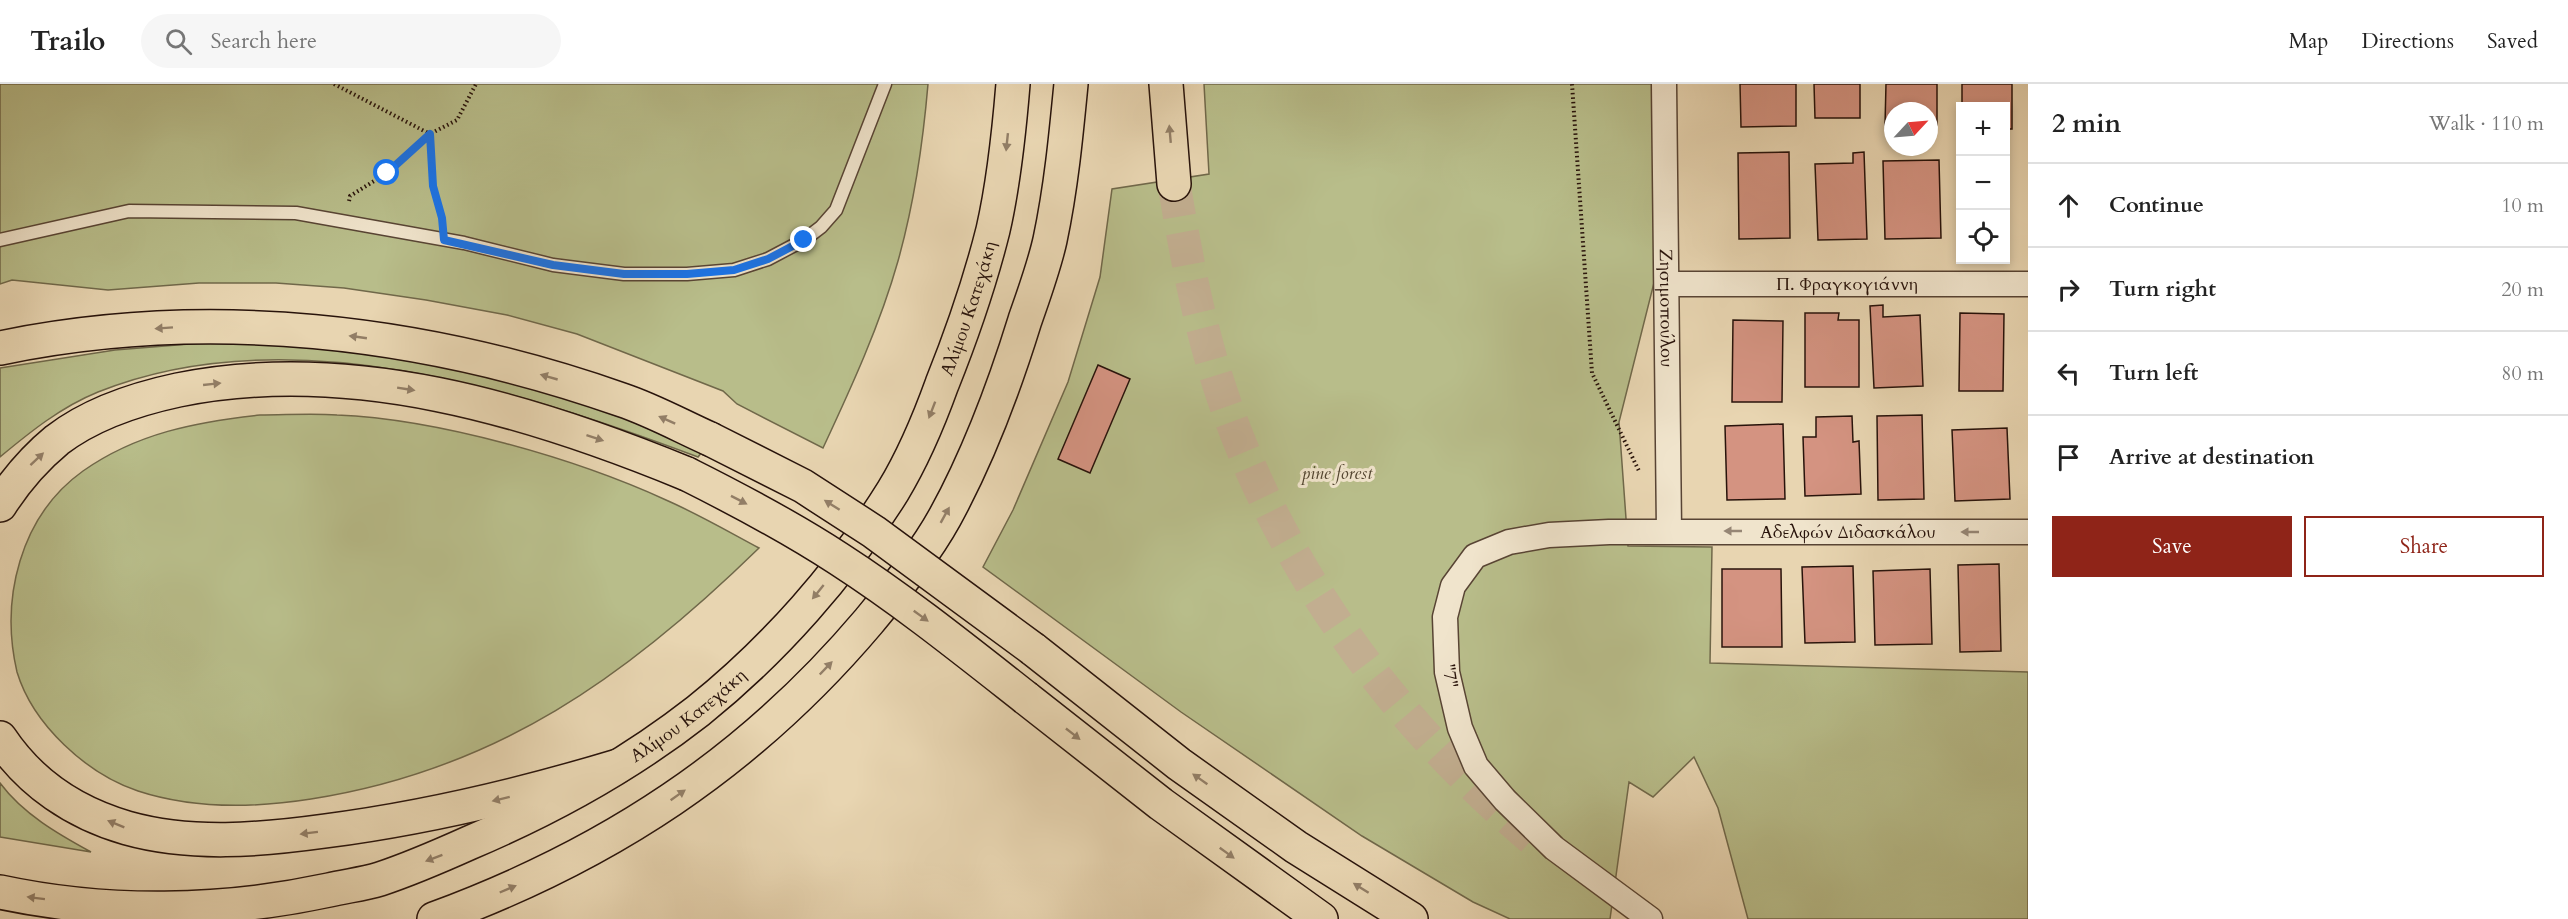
<!DOCTYPE html>
<html lang="en">
<head>
<meta charset="utf-8">
<style>
  :root { --surface:#fff; --page:#f6f6f6; --text:#222; --muted:#767676; --line:#e0e0e0; --accent:#8f2418 }
  body { margin:0; font-family:Cardo,serif; background:var(--page); color:var(--text) }
  .controls { position:absolute; right:18px; top:18px; display:grid; overflow:hidden; border-radius:0px; box-shadow:0 3px 9px #0003 }
  .controls button { width:54px; height:54px; display:grid; place-items:center; padding:0; border:0; border-bottom:2px solid var(--line); background:var(--surface); color:var(--text); font:30px sans-serif }
  .compass { position:absolute; left:1884px; top:18px; width:54px; height:54px; border-radius:50%; background:var(--surface); box-shadow:0 3px 9px #0003; rotate:64deg }
  .stop { position:absolute; width:18px; height:18px; margin:-14px; border:4px solid #1a73e8; border-radius:50%; background:#fff }
  .stop.end { background:#1a73e8; border-color:#fff; box-shadow:0 2px 6px #0008 }
  .list { margin:0; padding:0; list-style:none }
  h2 { display:flex; justify-content:space-between; align-items:center; height:78px; margin:0; padding:0 24px; font-size:26px }
  h2 small { font-size:20px; font-weight:400; color:var(--muted) }
  .list li { display:grid; grid-template-columns:39px 1fr auto; gap:18px; align-items:center; box-sizing:border-box; height:84px; padding:0 24px; border-top:2px solid var(--line) }
  .list b { display:block; font-size:22px; white-space:nowrap }
  .list em { font-size:20px; font-style:normal; color:var(--muted) }
  .actions { display:flex; gap:12px; padding:18px 24px }
  .actions a { flex:1; padding:14px 0; border:2px solid var(--accent); border-radius:0px; text-align:center; font-size:21px; color:var(--accent) }
  .actions .main { background:var(--accent); color:#fff }
  .icon { flex:none; width:33px; height:33px; fill:none; stroke:currentColor; stroke-width:2; stroke-linecap:round; stroke-linejoin:round }
  .map { position:relative; flex:none; width:2028px; height:835px; overflow:hidden }
  header { display:flex; align-items:center; gap:36px; box-sizing:border-box; height:84px; padding:0 30px; background:var(--surface); border-bottom:2px solid var(--line) }
  header strong { font-size:28px }
  nav { display:flex; gap:33px; margin-inline-start:auto; font-size:21px }
  .search { width:420px; height:54px; background:var(--page); display:flex; align-items:center; gap:15px; box-sizing:border-box; padding:0 21px; border-radius:33px; color:var(--muted); font-size:22px }
  main { display:flex }
  aside { flex:1; background:var(--surface) }
  .map>svg:first-child { display:block }
</style>
</head>
<body>
<header>
<strong>Trailo</strong>
<div class="search"><svg class="icon" aria-label="search" viewBox="0 0 24 24"><circle cx="10" cy="10" r="6"/><path d="M15 15l6 6"/></svg>Search here</div>
<nav><a>Map</a><a>Directions</a><a>Saved</a></nav>
</header>
<main>
<div class="map">
<svg width="2028" height="835" viewBox="0 0 2028 835">
  <rect width="100%" height="100%" fill="#e8d5b1"/>
  <filter id="stains"><feTurbulence type="fractalNoise" baseFrequency=".00333" numOctaves="4"/><feColorMatrix values="0 0 0 0 .2 0 0 0 0 .09 0 0 0 0 .02 0 0 0 .5 -.17"/></filter>
  <radialGradient id="worn" r=".72"><stop offset=".6" stop-color="#630" stop-opacity="0"/><stop offset="1" stop-color="#630" stop-opacity=".3"/></radialGradient>
  <path fill="#b8bd8a" stroke="#70684a" stroke-width="1.5" d="M 0,0 L 928,0 C 923,59 914,120 898,177 C 880,241 851,304 823,364 L 737,320 L 723,307 L 577,250 L 507,231 L 426,216 L 344,204 L 276,199 L 199,199 L 108,206 L 12,196 L 0,200 Z
    M 1204,0 L 1652,0 L 1666,151 L 1619,338 L 1628,462 L 1712,463 L 1710,579 L 2028,588 L 2028,835 L 1748,835 L 1718,724 L 1694,673 L 1653,713 L 1629,698 L 1610,835 L 1510,835 L 1473,818 L 1362,752 L 1181,628 L 983,483 L 1013,426 L 1068,298 L 1100,193 L 1112,105 L 1209,90 Z
    M 202,259 L 275,259 L 418,275 L 561,310 L 705,364 L 698,373 C 517,305 287,232 98,308 C 61,323 30,348 0,373 L 0,284 L 115,266 Z
    M 260,331 C 286,331 312,329 337,331 C 438,335 574,374 666,416 C 698,430 729,448 759,464 C 628,592 497,686 311,715 C 254,724 193,725 138,707 C 87,690 33,641 17,588 C 0,515 20,432 83,387 C 137,349 196,338 260,331 Z
    M 0,699 C 23,730 58,750 91,768 L 0,753 Z"/>
  <path fill="#d49381" stroke="#28130b" stroke-width="1.5" d="M 1740,0 L 1796,0 L 1796,42 L 1741,43 Z
    M 1814,0 L 1860,0 L 1860,34 L 1815,34 Z
    M 1886,0 L 1937,0 L 1937,41 L 1929,41 L 1929,27 L 1893,27 L 1893,41 L 1885,41 Z
    M 1962,0 L 2012,0 L 2012,45 L 2006,45 L 2006,22 L 1962,22 Z
    M 1789,68 L 1790,154 L 1739,155 L 1738,69 Z
    M 1864,68 L 1867,155 L 1818,156 L 1815,80 L 1853,79 L 1853,69 Z
    M 1939,76 L 1941,154 L 1885,155 L 1883,77 Z
    M 1883,221 L 1883,233 L 1920,231 L 1923,302 L 1874,304 L 1870,222 Z
    M 1805,229 L 1839,229 L 1838,236 L 1859,236 L 1859,303 L 1805,303 Z
    M 1960,229 L 2004,230 L 2003,307 L 1959,307 Z
    M 1733,236 L 1783,237 L 1782,318 L 1732,318 Z
    M 1098,281 L 1130,295 L 1090,389 L 1058,375 Z
    M 1922,331 L 1924,415 L 1878,416 L 1877,332 Z
    M 1852,332 L 1853,358 L 1859,357 L 1861,410 L 1805,412 L 1803,353 L 1816,353 L 1816,333 Z
    M 1783,340 L 1785,415 L 1727,416 L 1725,342 Z
    M 2007,344 L 2010,415 L 1955,417 L 1952,346 Z
    M 1999,480 L 2001,567 L 1960,568 L 1958,481 Z
    M 1853,482 L 1855,558 L 1805,559 L 1802,483 Z
    M 1722,485 L 1781,485 L 1782,563 L 1722,563 Z
    M 1930,485 L 1932,560 L 1875,561 L 1873,487 Z"/>
  <g fill="none" stroke-linecap="round" stroke-linejoin="round">
    <path stroke="#c2ae90" stroke-width="33" stroke-dasharray="33 16" stroke-linecap="butt" d="M 1174,100 C 1185,166 1197,231 1217,295 C 1274,475 1389,634 1532,755"/>
    <g stroke="#584434" stroke-width="15">
      <path id="lane" d="M 0,156 L 129,127 L 296,129 L 464,159 L 553,181 L 624,190 L 687,190 L 734,186 L 768,175 L 804,156 L 821,143 L 836,126 L 885,0"/>
    </g>
    <g stroke="#584434" stroke-width="27">
      <g id="street">
        <path id="s1" d="M 1664,0 L 1669,447"/>
        <path id="s2" d="M 1667,200 L 2028,200"/>
        <path id="s3" d="M 1650,835 L 1554,764 L 1505,716 L 1476,682 L 1460,644 L 1447,588 L 1445,533 L 1453,502 L 1475,472 L 1509,458 L 1549,451 L 1609,448 L 2028,448"/>
      </g>
    </g>
    <g stroke="#28130b" stroke-width="36">
      <g id="primary">
        <path id="s4" d="M 0,808 C 107,831 222,829 329,806 C 346,802 364,800 380,795 C 410,785 440,772 469,759 C 549,725 629,681 698,627 C 774,566 842,489 893,407 C 913,374 929,336 942,300 C 962,250 980,198 993,146 C 1004,98 1009,49 1013,0"/>
        <path d="M 434,835 C 608,771 749,679 869,537 C 896,504 924,471 945,433 C 979,371 1004,304 1025,236 C 1034,210 1044,183 1050,156 C 1061,104 1066,52 1071,0"/>
      </g>
    </g>
    <g stroke="#28130b" stroke-width="36">
      <path id="highway" d="M 1166,0 L 1174,100
        M 0,264 C 208,221 423,246 622,316 C 652,326 681,342 710,355
        M 0,421 C 16,396 34,375 57,356 C 91,330 136,315 178,306 C 350,271 529,325 687,390
        M 1033,565 L 1179,680 L 1296,763 L 1411,835
        M 1026,614 L 1161,720 L 1321,835
        M 0,654 C 30,699 75,729 127,744 C 191,762 260,756 325,747 C 425,734 522,711 618,682"/>
    </g>
    <path stroke="#28130b" stroke-width="4" stroke-dasharray="1.5 3" stroke-linecap="butt" d="M 334,0 L 430,50 L 433,102 L 442,135
      M 1572,0 L 1592,289 L 1639,387
      M 349,117 L 350,112 L 387,89 L 430,50 L 457,36 L 476,0"/>
    <use href="#lane" stroke="#f0e4cc" stroke-width="12"/>
    <use href="#street" stroke="#f0e4cc" stroke-width="24"/>
    <use href="#primary" stroke="#e8d5b1" stroke-width="33"/>
    <use href="#highway" stroke="#e8d5b1" stroke-width="33"/>
    <g stroke="#28130b" stroke-width="36" stroke-linecap="butt">
      <path id="highway-bridge" d="M 710,355 L 803,402 L 874,448 L 1033,565
        M 687,390 C 739,416 790,443 839,475 C 904,517 965,566 1026,614"/>
    </g>
    <use href="#highway-bridge" stroke="#e8d5b1" stroke-width="33"/>
  </g>
  <defs><path id="oneway-solid" d="M-6-.8H1V-3.2L6.5 0L1 3.2V.8H-6Z" transform="scale(1.5)"/></defs>
  <g fill="#927e66">
    <use href="#oneway-solid" transform="translate(1170 50) rotate(-95)"/>
    <use href="#oneway-solid" transform="translate(1007 58) rotate(96)"/>
    <use href="#oneway-solid" transform="translate(164 244) rotate(176)"/>
    <use href="#oneway-solid" transform="translate(358 253) rotate(-172)"/>
    <use href="#oneway-solid" transform="translate(549 293) rotate(-164)"/>
    <use href="#oneway-solid" transform="translate(212 300) rotate(-6)"/>
    <use href="#oneway-solid" transform="translate(406 305) rotate(9)"/>
    <use href="#oneway-solid" transform="translate(932 326) rotate(111)"/>
    <use href="#oneway-solid" transform="translate(667 336) rotate(-156)"/>
    <use href="#oneway-solid" transform="translate(595 354) rotate(18)"/>
    <use href="#oneway-solid" transform="translate(37 375) rotate(-43)"/>
    <use href="#oneway-solid" transform="translate(739 416) rotate(27)"/>
    <use href="#oneway-solid" transform="translate(832 421) rotate(-148)"/>
    <use href="#oneway-solid" transform="translate(945 431) rotate(-61)"/>
    <use href="#oneway-solid" transform="translate(818 508) rotate(129)"/>
    <use href="#oneway-solid" transform="translate(921 532) rotate(36)"/>
    <use href="#oneway-solid" transform="translate(826 584) rotate(-46)"/>
    <use href="#oneway-solid" transform="translate(1073 650) rotate(38)"/>
    <use href="#oneway-solid" transform="translate(1200 695) rotate(-145)"/>
    <use href="#oneway-solid" transform="translate(678 711) rotate(-35)"/>
    <use href="#oneway-solid" transform="translate(501 715) rotate(166)"/>
    <use href="#oneway-solid" transform="translate(116 740) rotate(-158)"/>
    <use href="#oneway-solid" transform="translate(309 749) rotate(173)"/>
    <use href="#oneway-solid" transform="translate(1227 769) rotate(36)"/>
    <use href="#oneway-solid" transform="translate(434 774) rotate(159)"/>
    <use href="#oneway-solid" transform="translate(1361 804) rotate(-148)"/>
    <use href="#oneway-solid" transform="translate(508 805) rotate(-23)"/>
    <use href="#oneway-solid" transform="translate(36 814) rotate(-173)"/>
  </g>
  <g fill="#968675">
    <use href="#oneway-solid" transform="translate(1733 447) rotate(-180)"/>
    <use href="#oneway-solid" transform="translate(1970 448) rotate(-180)"/>
  </g>
  <g fill="none" stroke-linecap="round" stroke-linejoin="round">
    <path stroke="#1a73e8" stroke-width="8" d="M 387,89 L 430,50 L 433,102 L 442,134 L 444,156 L 553,181 L 624,190 L 687,190 L 734,186 L 768,175 L 804,156"/>
  </g>
  <g text-anchor="middle" dominant-baseline="central" stroke-width="6" stroke-linejoin="round" paint-order="stroke">
    <g font-size="18" fill="#28130b" stroke="#f0e4cc">
      <text stroke="none"><textPath href="#s2" startOffset="180">Π. Φραγκογιάννη</textPath></text>
      <text stroke="none"><textPath href="#s4" startOffset="1238">Αλίμου Κατεχάκη</textPath></text>
      <text stroke="none"><textPath href="#s1" startOffset="224">Ζησιμοπούλου</textPath></text>
      <text stroke="none"><textPath href="#s3" startOffset="832">Αδελφών Διδασκάλου</textPath></text>
      <text transform="translate(1450 592) rotate(81)">"7"</text>
      <text stroke="none"><textPath href="#s4" startOffset="734">Αλίμου Κατεχάκη</textPath></text>
    </g>
    <g font-size="18" font-style="italic" fill="#534631" stroke="#f0e4cc">
      <text x="1337" y="389">pine forest</text>
    </g>
  </g>
  <rect width="100%" height="100%" filter="url(#stains)"/>
  <rect width="100%" height="100%" fill="url(#worn)"/>
</svg>
<div class="controls">
<button>+</button>
<button>−</button>
<button><svg class="icon" aria-label="locate" viewBox="0 0 24 24"><circle cx="12" cy="12" r="6"/><path d="M12 2v4M12 18v4M2 12h4M18 12h4"/></svg></button>
</div>
<svg class="compass" viewBox="-18 -18 36 36"><path d="M0-13l5 13h-10z" fill="#e53935"/><path d="M0 13l5-13h-10z" fill="#767676"/></svg>
<div class="stop" style="left:387px;top:89px"></div>
<div class="stop end" style="left:804px;top:156px"></div>
</div>
<aside>
<h2>2 min<small>Walk · 110 m</small></h2>
<ul class="list">
<li><svg class="icon" aria-label="ahead" viewBox="0 0 24 24"><path d="M12 20V5M6 11l6-6 6 6"/></svg><div><b>Continue</b></div><em>10 m</em></li>
<li><svg class="icon" aria-label="right" viewBox="0 0 24 24"><path d="M7 20v-9h11M14 6l5 5-5 5"/></svg><div><b>Turn right</b></div><em>20 m</em></li>
<li><svg class="icon" aria-label="left" viewBox="0 0 24 24"><path d="M17 20v-9H6M10 6l-5 5 5 5"/></svg><div><b>Turn left</b></div><em>80 m</em></li>
<li><svg class="icon" aria-label="arrive" viewBox="0 0 24 24"><path d="M6 21V4h12l-3 4 3 4H6"/></svg><div><b>Arrive at destination</b></div></li>
</ul>
<div class="actions"><a class="main">Save</a><a>Share</a></div>
</aside>
</main>
</body>
</html>
